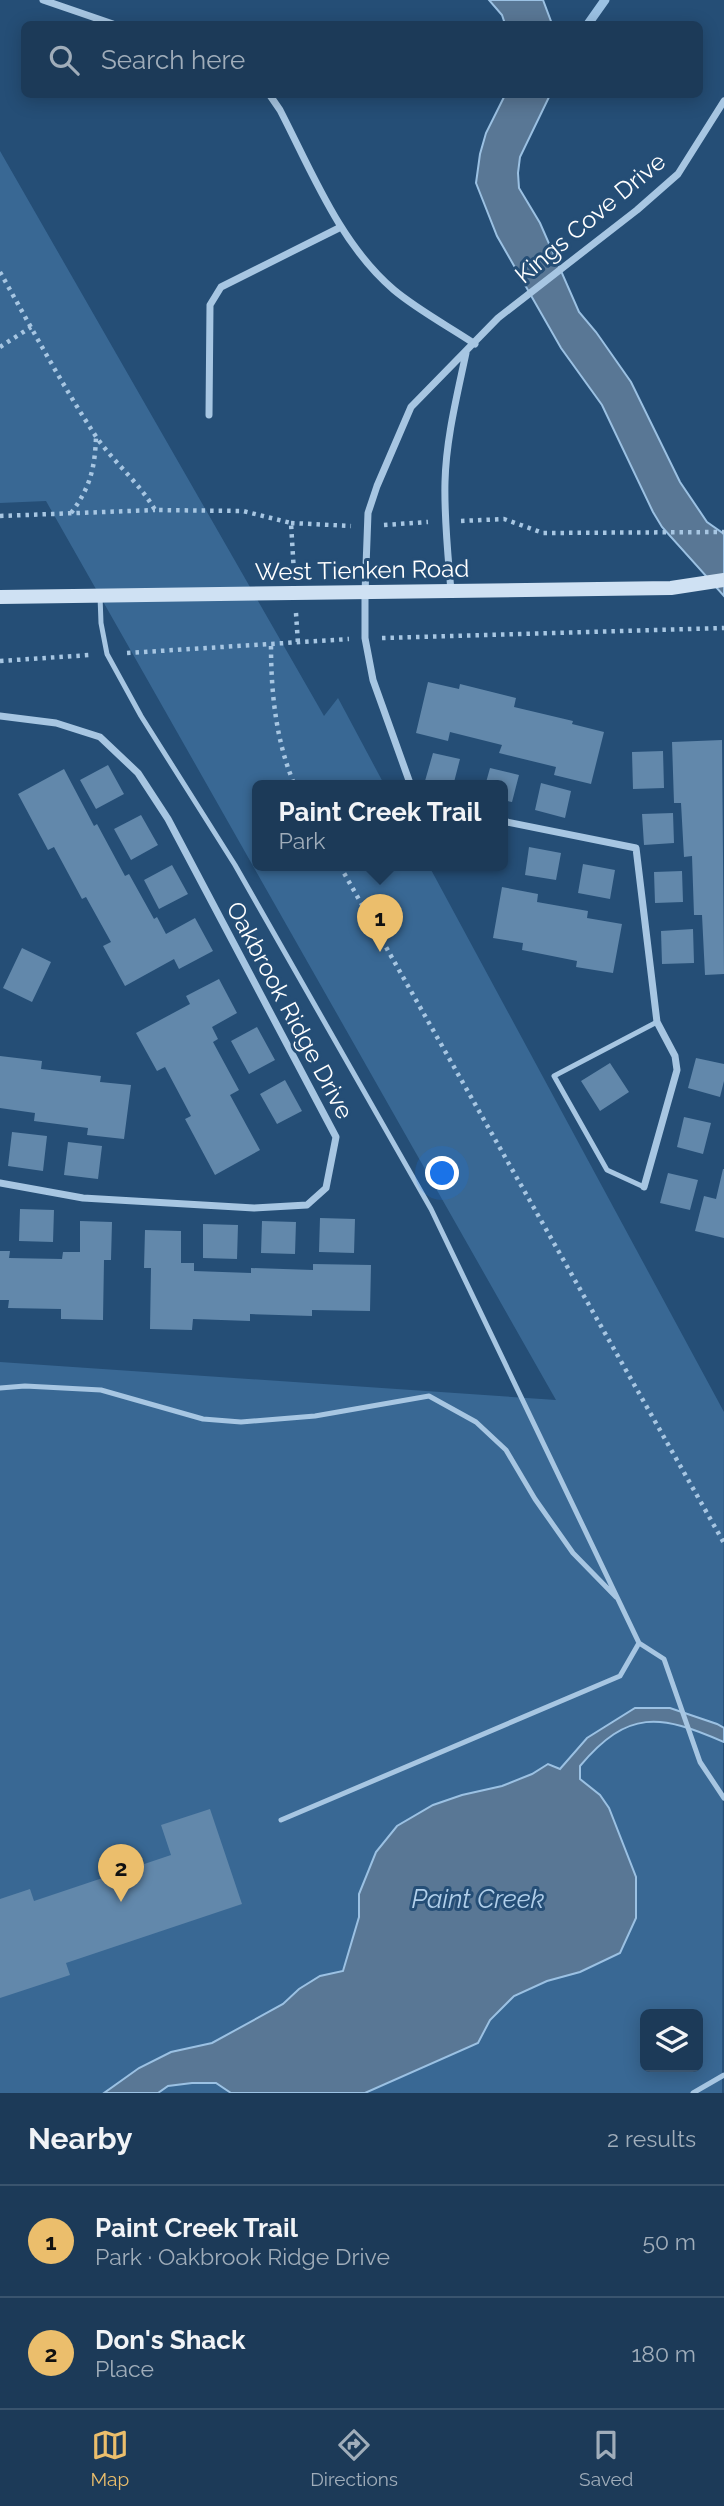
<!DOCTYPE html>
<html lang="en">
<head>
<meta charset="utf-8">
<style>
  :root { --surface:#1c3a58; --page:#294561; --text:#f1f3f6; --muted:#a0adba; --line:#3a546e; --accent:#ebbe6c }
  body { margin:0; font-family:Raleway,sans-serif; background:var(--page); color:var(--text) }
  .controls { position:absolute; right:21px; bottom:21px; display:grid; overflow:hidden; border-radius:10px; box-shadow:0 4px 18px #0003 }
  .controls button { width:63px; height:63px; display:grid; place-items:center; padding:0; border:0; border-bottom:2px solid var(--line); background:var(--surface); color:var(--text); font:35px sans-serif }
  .you { position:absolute; left:443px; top:1174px; width:24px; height:24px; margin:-18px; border:5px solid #fff; border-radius:50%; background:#1a73e8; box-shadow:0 0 0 10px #1a73e833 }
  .badge { display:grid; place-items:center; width:46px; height:46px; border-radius:50%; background:var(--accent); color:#111; font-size:23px; font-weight:700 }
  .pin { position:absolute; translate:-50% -58px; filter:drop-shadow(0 2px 4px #0008) }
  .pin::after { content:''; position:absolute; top:37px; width:24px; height:21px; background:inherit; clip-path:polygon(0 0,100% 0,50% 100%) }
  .popup { position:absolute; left:252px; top:780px; width:256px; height:91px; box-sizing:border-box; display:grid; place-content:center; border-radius:10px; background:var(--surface); filter:drop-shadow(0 2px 5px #0005); font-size:23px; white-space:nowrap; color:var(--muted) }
  .popup b { font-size:26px; color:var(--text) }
  .popup::after { content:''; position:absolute; left:50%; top:100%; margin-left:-14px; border:14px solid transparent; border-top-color:var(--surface) }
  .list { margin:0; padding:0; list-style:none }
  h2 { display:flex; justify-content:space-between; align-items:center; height:91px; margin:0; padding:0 28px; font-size:30px }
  h2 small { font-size:23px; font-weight:400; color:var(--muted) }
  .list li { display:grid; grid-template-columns:46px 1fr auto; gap:21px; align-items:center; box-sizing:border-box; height:112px; padding:0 28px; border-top:2px solid var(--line) }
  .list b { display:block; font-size:26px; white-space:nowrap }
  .list p { margin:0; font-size:23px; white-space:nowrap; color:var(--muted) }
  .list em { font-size:23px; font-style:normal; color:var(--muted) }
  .icon { flex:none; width:38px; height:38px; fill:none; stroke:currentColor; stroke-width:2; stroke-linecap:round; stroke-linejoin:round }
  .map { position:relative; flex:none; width:724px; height:2093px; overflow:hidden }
  .search { position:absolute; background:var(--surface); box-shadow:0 4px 18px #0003; left:21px; right:21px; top:21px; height:77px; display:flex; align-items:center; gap:18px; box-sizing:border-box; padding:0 24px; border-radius:10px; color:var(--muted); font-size:26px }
  .sheet { height:315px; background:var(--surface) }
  nav { display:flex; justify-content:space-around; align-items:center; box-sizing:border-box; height:98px; border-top:2px solid var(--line); background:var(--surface); font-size:19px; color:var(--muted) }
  nav a { display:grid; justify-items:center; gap:4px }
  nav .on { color:var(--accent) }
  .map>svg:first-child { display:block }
</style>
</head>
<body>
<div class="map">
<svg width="724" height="2093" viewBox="0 0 724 2093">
  <rect width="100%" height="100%" fill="#254e76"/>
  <path fill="#396894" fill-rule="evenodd" d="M 0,151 L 324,716 L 338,698 L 385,786 L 258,786 L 258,866 L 429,866 L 724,1412 L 722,2093 L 0,2093 L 0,1362 L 556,1400 L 46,501 L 0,503 ZM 645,2014 L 698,2014 L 698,2067 L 645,2067 Z"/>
  <path fill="#597795" stroke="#9bc1e3" stroke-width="2" d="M 489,0 L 543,0 L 552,24 L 505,24 L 502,15 Z
    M 505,95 L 550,95 L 520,157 L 518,173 L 519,188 L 540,223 L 579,312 L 596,332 L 631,382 L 680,482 L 707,522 L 724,534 L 724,596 L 662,527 L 653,512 L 602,405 L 561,348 L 497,236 L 476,183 L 480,154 L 486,133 Z
    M 635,1708 L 670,1708 L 717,1724 L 724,1728 L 724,1742 C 660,1714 628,1709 580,1766 L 580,1779 L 600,1795 L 609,1808 L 636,1877 L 636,1918 L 620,1953 L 580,1972 L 547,1981 L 514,1996 L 490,2020 L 478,2043 L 365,2093 L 231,2093 L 216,2083 L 192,2083 L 168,2086 L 158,2093 L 104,2093 L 139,2068 L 171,2052 L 212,2043 L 283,2004 L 299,1989 L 320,1976 L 343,1971 L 359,1917 L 359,1894 L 376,1852 L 397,1826 L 433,1805 L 462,1795 L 502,1786 L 532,1774 L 548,1764 L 560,1769 L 587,1738 Z"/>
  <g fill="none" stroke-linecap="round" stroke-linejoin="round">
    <path stroke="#9bc1e3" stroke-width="9" d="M 588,24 L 605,0"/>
  </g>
  <path fill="#6288ab" d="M 428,682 L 459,689 L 460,684 L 516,698 L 514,707 L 573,721 L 572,724 L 604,732 L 591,784 L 554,775 L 556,767 L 499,753 L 502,745 L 450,732 L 448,741 L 416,733 Z
    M 722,740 L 724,974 L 705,975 L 702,915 L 694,915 L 692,856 L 684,857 L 681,803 L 674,803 L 672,742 Z
    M 663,751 L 664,788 L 633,789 L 632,752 Z
    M 433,753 L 460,759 L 453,786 L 425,781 Z
    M 108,765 L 124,794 L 96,809 L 80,780 Z
    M 490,768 L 519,775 L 512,802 L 502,800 L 502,786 L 485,786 Z
    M 64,769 L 94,826 L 97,824 L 125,876 L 129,874 L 154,919 L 157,917 L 166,934 L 195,918 L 213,951 L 179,969 L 174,959 L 125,986 L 103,946 L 111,942 L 86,897 L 82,899 L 54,847 L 48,850 L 18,794 Z
    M 541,783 L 571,791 L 565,818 L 535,810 Z
    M 673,813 L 674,843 L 644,845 L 642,814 Z
    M 141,815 L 158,845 L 131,860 L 114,829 Z
    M 529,847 L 561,853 L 556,880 L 525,875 Z
    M 583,864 L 615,870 L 610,899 L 578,893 Z
    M 172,865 L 188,894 L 159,909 L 144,880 Z
    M 682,871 L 683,902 L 655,903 L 654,872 Z
    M 502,887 L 538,894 L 537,902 L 588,911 L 587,918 L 622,924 L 613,973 L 576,967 L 577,961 L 522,950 L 523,943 L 493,938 Z
    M 693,929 L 694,963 L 662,964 L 661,931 Z
    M 22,948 L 51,962 L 32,1002 L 3,988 Z
    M 219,979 L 237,1013 L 212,1027 L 218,1039 L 213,1042 L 239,1090 L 230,1095 L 260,1150 L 215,1175 L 185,1119 L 191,1116 L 165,1067 L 157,1071 L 136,1033 L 190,1004 L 186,996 Z
    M 257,1027 L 275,1060 L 249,1074 L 231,1041 Z
    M 0,1056 L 42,1061 L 41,1069 L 101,1076 L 100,1082 L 131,1085 L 124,1139 L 87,1135 L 88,1128 L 34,1121 L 35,1113 L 0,1108 Z
    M 696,1058 L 724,1064 L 724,1081 L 720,1097 L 688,1088 Z
    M 610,1063 L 629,1092 L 600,1111 L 581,1081 Z
    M 285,1080 L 302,1111 L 277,1124 L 260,1094 Z
    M 684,1117 L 711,1123 L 703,1154 L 677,1147 Z
    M 12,1132 L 47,1136 L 43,1171 L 8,1166 Z
    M 68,1142 L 102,1146 L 98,1179 L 64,1175 Z
    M 723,1169 L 724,1169 L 724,1238 L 695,1231 L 704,1196 L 716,1199 Z
    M 668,1173 L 698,1180 L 690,1210 L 660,1203 Z
    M 20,1209 L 54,1210 L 53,1242 L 19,1241 Z
    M 320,1218 L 355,1219 L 354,1253 L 319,1252 Z
    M 80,1221 L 112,1222 L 111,1260 L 104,1260 L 103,1320 L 61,1319 L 61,1309 L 8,1308 L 9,1300 L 0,1300 L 0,1251 L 10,1251 L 9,1258 L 62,1259 L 63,1252 L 80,1252 Z
    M 262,1221 L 296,1222 L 295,1254 L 261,1253 Z
    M 203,1224 L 238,1225 L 237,1259 L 203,1258 Z
    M 145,1230 L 181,1231 L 181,1263 L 194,1263 L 194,1271 L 251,1273 L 251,1268 L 313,1270 L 313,1264 L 371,1265 L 370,1311 L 312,1310 L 312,1316 L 250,1314 L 250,1321 L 193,1319 L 192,1330 L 150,1329 L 151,1268 L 144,1268 Z
    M 210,1809 L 242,1904 L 66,1963 L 70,1975 L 0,1998 L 0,1899 L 30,1889 L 34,1901 L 171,1855 L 161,1825 Z"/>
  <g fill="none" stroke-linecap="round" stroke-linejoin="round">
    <path stroke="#a7c6e2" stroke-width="4.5" stroke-dasharray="3.5 5" stroke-linecap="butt" d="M 0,272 C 31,327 61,383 95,435 C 113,462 139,482 155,510 L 243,511 L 291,523 L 294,573
      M 0,347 L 31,327
      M 71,513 C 90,488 95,468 96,437
      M 0,516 L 155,510
      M 461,521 L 504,519 L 543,533 L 724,532
      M 291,523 L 351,526
      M 384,525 L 428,522
      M 296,613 L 298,644
      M 382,638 L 724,628
      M 271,646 C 271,693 276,742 295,786
      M 127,653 L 349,639
      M 0,661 L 90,655
      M 340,866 L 724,1543"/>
    <path stroke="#a7c6e2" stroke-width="5" d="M 100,596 L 101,623 L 107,654 L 141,716 L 235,865 L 431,1209 L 639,1643 L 620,1676 L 281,1820
      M 644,1187 L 607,1170 L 554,1076 L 657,1022
      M 0,1388 L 25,1386 L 101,1390 L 203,1419 L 241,1422 L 315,1416 L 429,1396 L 476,1422 L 506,1450 L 535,1499 L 573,1553 L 616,1597
      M 639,1643 L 664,1659 L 700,1762 L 724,1798
      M 693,2093 L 724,2075"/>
    <path stroke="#a7c6e2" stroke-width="7" d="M 43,0 L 113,24
      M 269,94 L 280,110 C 312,172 340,244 394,290 C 418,310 448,326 475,344
      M 209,415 L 210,305 L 221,287 L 341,227
      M 451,591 C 448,555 444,519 445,482 C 446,439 457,396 466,353
      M 0,716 L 56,723 L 100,737 L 138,773 L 168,819 L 336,1137 L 326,1188 L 307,1205 L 254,1208 L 83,1198 L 0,1183
      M 411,786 L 373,680 L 365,638 L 365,593 L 368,513 L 377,486 L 411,407 L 498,318 L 637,210 L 678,174 L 724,101
      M 502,821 L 636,848 L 657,1022 L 675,1056 L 677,1070 L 644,1187"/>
    <path stroke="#cfe1f3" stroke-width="14" d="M 0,597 L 671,588 L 724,580"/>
  </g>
  <g text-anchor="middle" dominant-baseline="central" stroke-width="6" stroke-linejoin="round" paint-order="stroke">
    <g font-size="24" fill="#fff" stroke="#254e76">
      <text transform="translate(590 218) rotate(-40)">Kings Cove Drive</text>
      <text transform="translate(362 570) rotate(-1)">West Tienken Road</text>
      <text transform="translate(290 1010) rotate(62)">Oakbrook Ridge Drive</text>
    </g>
    <g font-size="26" font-style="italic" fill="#b1cfea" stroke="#254e76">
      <text x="478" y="1899">Paint Creek</text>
    </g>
  </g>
</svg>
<div class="controls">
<button><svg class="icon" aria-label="layers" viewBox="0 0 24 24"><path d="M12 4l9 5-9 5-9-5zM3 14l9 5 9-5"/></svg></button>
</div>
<div class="you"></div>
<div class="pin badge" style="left:380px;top:952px">1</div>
<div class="popup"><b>Paint Creek Trail</b>Park</div>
<div class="pin badge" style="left:121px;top:1902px">2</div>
<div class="search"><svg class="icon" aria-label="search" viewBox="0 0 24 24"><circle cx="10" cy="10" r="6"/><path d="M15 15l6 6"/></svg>Search here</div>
</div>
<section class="sheet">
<h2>Nearby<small>2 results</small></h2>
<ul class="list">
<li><span class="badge">1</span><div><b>Paint Creek Trail</b><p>Park · Oakbrook Ridge Drive</p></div><em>50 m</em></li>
<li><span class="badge">2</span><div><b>Don's Shack</b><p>Place</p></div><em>180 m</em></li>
</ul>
</section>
<nav>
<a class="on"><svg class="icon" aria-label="map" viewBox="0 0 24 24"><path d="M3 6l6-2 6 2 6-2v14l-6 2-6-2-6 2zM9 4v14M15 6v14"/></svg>Map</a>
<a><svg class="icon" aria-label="directions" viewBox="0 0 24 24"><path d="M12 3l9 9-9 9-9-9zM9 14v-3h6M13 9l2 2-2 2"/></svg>Directions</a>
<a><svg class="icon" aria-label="saved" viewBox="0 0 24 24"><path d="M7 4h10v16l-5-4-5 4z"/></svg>Saved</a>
</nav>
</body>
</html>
